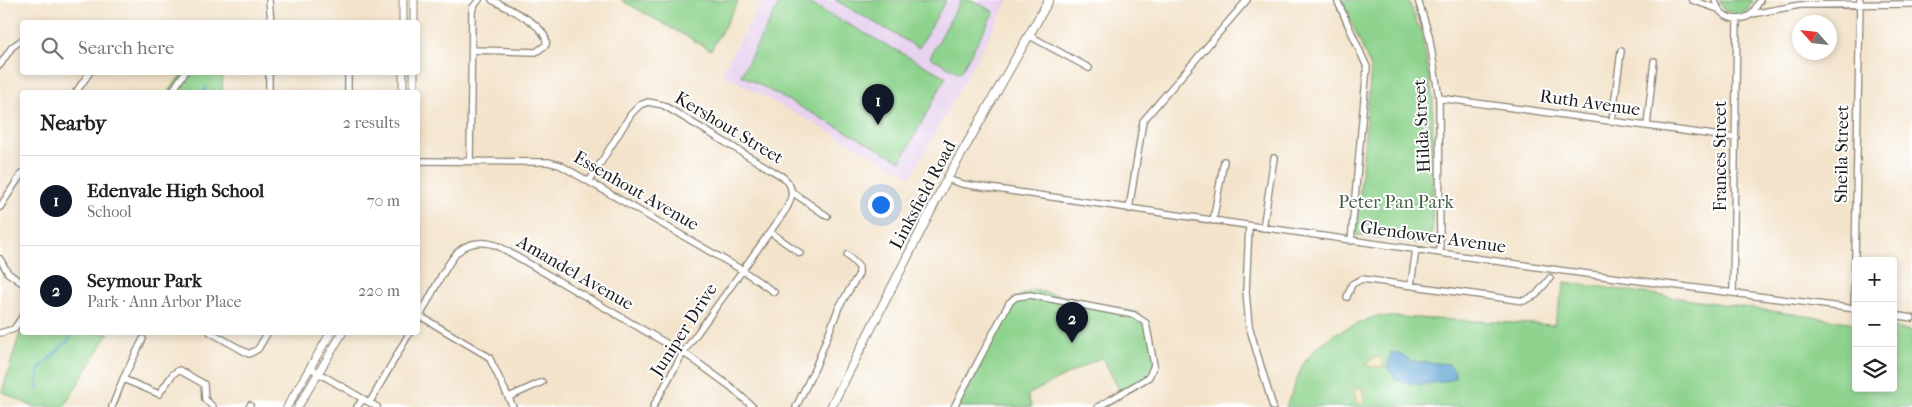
<!DOCTYPE html>
<html lang="en">
<head>
<meta charset="utf-8">
<style>
  :root { --surface:#fff; --page:#f6f6f6; --text:#222; --muted:#767676; --line:#e0e0e0; --accent:#111827 }
  body { margin:0; font-family:"IM FELL French Canon",serif; background:var(--page); color:var(--text) }
  .controls { position:absolute; right:15px; bottom:15px; display:grid; overflow:hidden; border-radius:5px; box-shadow:0 2px 8px #0003 }
  .controls button { width:45px; height:45px; display:grid; place-items:center; padding:0; border:0; border-bottom:1px solid var(--line); background:var(--surface); color:var(--text); font:25px sans-serif }
  .compass { position:absolute; left:1792px; top:15px; width:45px; height:45px; border-radius:50%; background:var(--surface); box-shadow:0 2px 8px #0003; rotate:297deg }
  .you { position:absolute; left:880px; top:204px; width:18px; height:18px; margin:-12px; border:4px solid #fff; border-radius:50%; background:#1a73e8; box-shadow:0 0 0 8px #1a73e833 }
  .badge { display:grid; place-items:center; width:32px; height:32px; border-radius:50%; background:var(--accent); color:#fff; font-size:16px; font-weight:700 }
  .pin { position:absolute; translate:-50% -41px; filter:drop-shadow(0 1px 2px #0008) }
  .pin::after { content:''; position:absolute; top:26px; width:18px; height:15px; background:inherit; clip-path:polygon(0 0,100% 0,50% 100%) }
  .list { margin:0; padding:0; list-style:none }
  h2 { display:flex; justify-content:space-between; align-items:center; height:65px; margin:0; padding:0 20px; font-size:21px }
  h2 small { font-size:16px; font-weight:400; color:var(--muted) }
  .list li { display:grid; grid-template-columns:32px 1fr auto; gap:15px; align-items:center; box-sizing:border-box; height:90px; padding:0 20px; border-top:1px solid var(--line) }
  .list b { display:block; font-size:19px; white-space:nowrap }
  .list p { margin:0; font-size:16px; white-space:nowrap; color:var(--muted) }
  .list em { font-size:16px; font-style:normal; color:var(--muted) }
  .icon { flex:none; width:28px; height:28px; fill:none; stroke:currentColor; stroke-width:2; stroke-linecap:round; stroke-linejoin:round }
  .map { position:relative; flex:none; width:1912px; height:407px; overflow:hidden }
  .search { position:absolute; background:var(--surface); box-shadow:0 2px 8px #0003; left:20px; top:20px; width:400px; height:55px; display:flex; align-items:center; gap:12px; box-sizing:border-box; padding:0 18px; border-radius:5px; color:var(--muted); font-size:19px }
  .panel { position:absolute; background:var(--surface); box-shadow:0 2px 8px #0003; left:20px; top:90px; width:400px; height:245px; border-radius:5px }
  .map>svg:first-child { display:block }
</style>
</head>
<body>
<div class="map">
<svg width="1912" height="407" viewBox="0 0 1912 407">
  <rect width="100%" height="100%" fill="#fff"/>
  <filter id="ink" filterUnits="userSpaceOnUse"><feTurbulence type="fractalNoise" baseFrequency=".02" numOctaves="2"/><feDisplacementMap in="SourceGraphic" scale="10" xChannelSelector="R" yChannelSelector="G"/><feConvolveMatrix kernelMatrix="1 2 1 2 8 2 1 2 1" color-interpolation-filters="sRGB"/></filter>
  <filter id="wash" filterUnits="userSpaceOnUse"><feTurbulence type="fractalNoise" baseFrequency=".0096" numOctaves="4" result="noise"/><feDisplacementMap in="SourceGraphic" scale="20" xChannelSelector="R" yChannelSelector="G"/><feGaussianBlur stdDeviation="1.12" result="paint"/><feColorMatrix in="noise" values="0 0 0 0 0 0 0 0 0 0 0 0 0 0 0 0 0 1.4 0 .05"/><feComposite in="paint" operator="in"/></filter>
  <g filter="url(#wash)">
    <rect width="100%" height="100%" fill="#f3e3ca"/>
    <path fill="#e7d2ef" d="M 763,0 L 1009,0 L 911,176 L 721,73 Z"/>
    <path fill="#8ed38d" stroke="#557854" d="M 621,0 L 739,0 L 711,50 Z
      M 781,0 L 803,0 L 946,77 L 901,161 L 741,75 Z
      M 835,0 L 946,0 L 919,48 Z
      M 961,0 L 972,0 L 994,12 L 960,73 L 930,57 Z
      M 1342,0 L 1408,0 L 1422,35 L 1433,99 L 1432,245 L 1356,235 L 1371,68 Z
      M 1719,0 L 1753,0 L 1746,12 L 1739,14 L 1724,10 Z
      M 182,73 L 223,73 L 222,92 L 169,92 Z
      M 1565,282 L 1856,323 L 1856,388 L 1893,388 L 1893,328 L 1912,331 L 1912,407 L 1286,407 L 1303,364 L 1317,347 L 1336,333 L 1376,316 L 1554,325 Z
      M 1033,290 L 1136,312 L 1150,329 L 1157,366 L 1150,380 L 1122,395 L 1102,357 L 1027,395 L 1032,407 L 957,407 L 1015,299 Z
      M 22,326 L 22,332 L 109,333 L 64,407 L 34,407 L 2,392 Z"/>
    <path fill="#eeda9e" stroke="#857b5d" d="M 1378,357 L 1383,359 L 1383,367 L 1368,367 L 1367,364 L 1373,358 Z
      M 1355,387 L 1363,389 L 1364,401 L 1361,404 L 1355,401 L 1356,395 L 1354,388 Z"/>
    <path fill="#5aa1d0" stroke="#3b5e76" d="M 1391,352 L 1404,356 L 1411,361 L 1449,364 L 1455,372 L 1455,377 L 1452,380 L 1420,385 L 1398,381 L 1387,367 Z"/>
    <g fill="none" stroke-linecap="round" stroke-linejoin="round">
      <path stroke="#5aa1d0" stroke-width="2" d="M 204,92 L 206,88
        M 37,389 L 39,369 L 69,340 L 72,332"/>
    </g>
  </g>
  <g filter="url(#ink)">
    <g fill="none" stroke-linecap="round" stroke-linejoin="round">
      <g stroke="#888073" stroke-width="8">
        <path id="minor" d="M 269,0 L 271,22
          M 1337,0 L 1367,67 L 1351,241
          M 1418,0 L 1429,35 L 1439,98 L 1440,253
          M 1692,0 L 1718,9
          M 1715,0 C 1719,18 1737,24 1752,14 L 1760,0
          M 1752,14 L 1800,5 L 1912,4
          M 1030,36 L 1089,68
          M 473,50 L 536,52 L 546,45 C 550,26 507,8 492,0
          M 0,65 L 12,47 L 22,40
          M 348,72 L 348,92
          M 76,92 L 90,72
          M 172,92 L 185,72
          M 269,92 L 269,72
          M 1439,98 L 1736,138
          M 1612,121 L 1621,51
          M 1647,126 L 1654,61
          M 418,161 L 548,162 L 560,165 L 742,270 L 774,292
          M 470,162 L 472,13 L 473,7 L 479,0
          M 947,179 L 962,184 L 1565,271 L 1856,309
          M 590,180 L 631,114 L 640,105 L 648,102 L 663,105 L 783,177 C 795,187 793,198 785,211 L 683,353 L 653,407
          M 792,192 L 827,216
          M 0,207 L 22,173
          M 1129,209 L 1143,121 L 1247,0
          M 1213,221 L 1224,161
          M 1249,226 L 1246,292 L 1249,326 L 1273,407
          M 1263,228 L 1274,158
          M 770,232 L 800,253
          M 0,259 L 8,273 L 22,283
          M 1411,285 L 1416,249
          M 1733,293 L 1737,19
          M 1347,297 L 1352,284 L 1362,279 L 1524,301 L 1536,295 L 1550,278
          M 1854,309 L 1860,0
          M 1893,315 L 1912,318
          M 420,316 L 489,357 L 513,407
          M 418,320 C 427,304 447,260 460,250 C 471,241 487,241 500,247 L 690,357 L 731,387 L 753,407
          M 210,332 L 249,354 L 258,349 L 268,332
          M 0,333 L 14,329 L 22,317
          M 310,368 L 377,407
          M 123,379 L 159,394 L 173,374 L 179,370 L 204,384 L 205,399 L 213,407
          M 509,397 L 542,382
          M 370,402 L 410,332
          M 112,407 L 123,379 L 143,339
          M 249,407 L 250,405
          M 357,407 L 363,399
          M 796,407 L 815,368 L 839,307 L 859,274 L 859,267 L 847,255
          M 954,407 L 1009,303 L 1016,297 L 1030,295 L 1134,315 L 1146,323 L 1154,365 L 1149,377 L 1098,407"/>
      </g>
      <g stroke="#888073" stroke-width="9">
        <path id="tertiary" d="M 403,22 L 403,0
          M 414,22 L 414,0
          M 403,92 L 403,72
          M 414,92 L 414,72
          M 287,407 L 331,332
          M 298,407 L 343,332"/>
      </g>
      <g stroke="#888073" stroke-width="10">
        <path id="secondary" d="M 831,407 L 947,179 L 1049,0"/>
      </g>
      <use href="#minor" stroke="#fff" stroke-width="5.5"/>
      <use href="#tertiary" stroke="#fff" stroke-width="7"/>
      <use href="#secondary" stroke="#fff" stroke-width="8"/>
    </g>
  </g>
  <g text-anchor="middle" dominant-baseline="central" stroke-width="4" stroke-linejoin="round" paint-order="stroke">
    <g font-size="18" fill="#1c1c1c" stroke="#fff">
      <text transform="translate(1590 103) rotate(8)">Ruth Avenue</text>
      <text transform="translate(1422 126) rotate(-93)">Hilda Street</text>
      <text transform="translate(729 128) rotate(31)">Kershout Street</text>
      <text transform="translate(1842 154) rotate(-89)">Sheila Street</text>
      <text transform="translate(1720 156) rotate(-90)">Frances Street</text>
      <text transform="translate(636 191) rotate(30)">Essenhout Avenue</text>
      <text transform="translate(923 195) rotate(-62)">Linksfield Road</text>
      <text transform="translate(1433 237) rotate(8)">Glendower Avenue</text>
      <text transform="translate(575 273) rotate(30)">Amandel Avenue</text>
      <text transform="translate(684 330) rotate(-57)">Juniper Drive</text>
    </g>
    <g font-size="18" fill="#445c44" stroke="#fff">
      <text x="1396" y="202">Peter Pan Park</text>
    </g>
  </g>
</svg>
<div class="controls">
<button>+</button>
<button>−</button>
<button><svg class="icon" aria-label="layers" viewBox="0 0 24 24"><path d="M12 4l9 5-9 5-9-5zM3 14l9 5 9-5"/></svg></button>
</div>
<svg class="compass" viewBox="-18 -18 36 36"><path d="M0-13l5 13h-10z" fill="#e53935"/><path d="M0 13l5-13h-10z" fill="#767676"/></svg>
<div class="you"></div>
<div class="pin badge" style="left:878px;top:125px">1</div>
<div class="pin badge" style="left:1072px;top:343px">2</div>
<div class="search"><svg class="icon" aria-label="search" viewBox="0 0 24 24"><circle cx="10" cy="10" r="6"/><path d="M15 15l6 6"/></svg>Search here</div>
<section class="panel">
<h2>Nearby<small>2 results</small></h2>
<ul class="list">
<li><span class="badge">1</span><div><b>Edenvale High School</b><p>School</p></div><em>70 m</em></li>
<li><span class="badge">2</span><div><b>Seymour Park</b><p>Park · Ann Arbor Place</p></div><em>220 m</em></li>
</ul>
</section>
</div>
</body>
</html>
